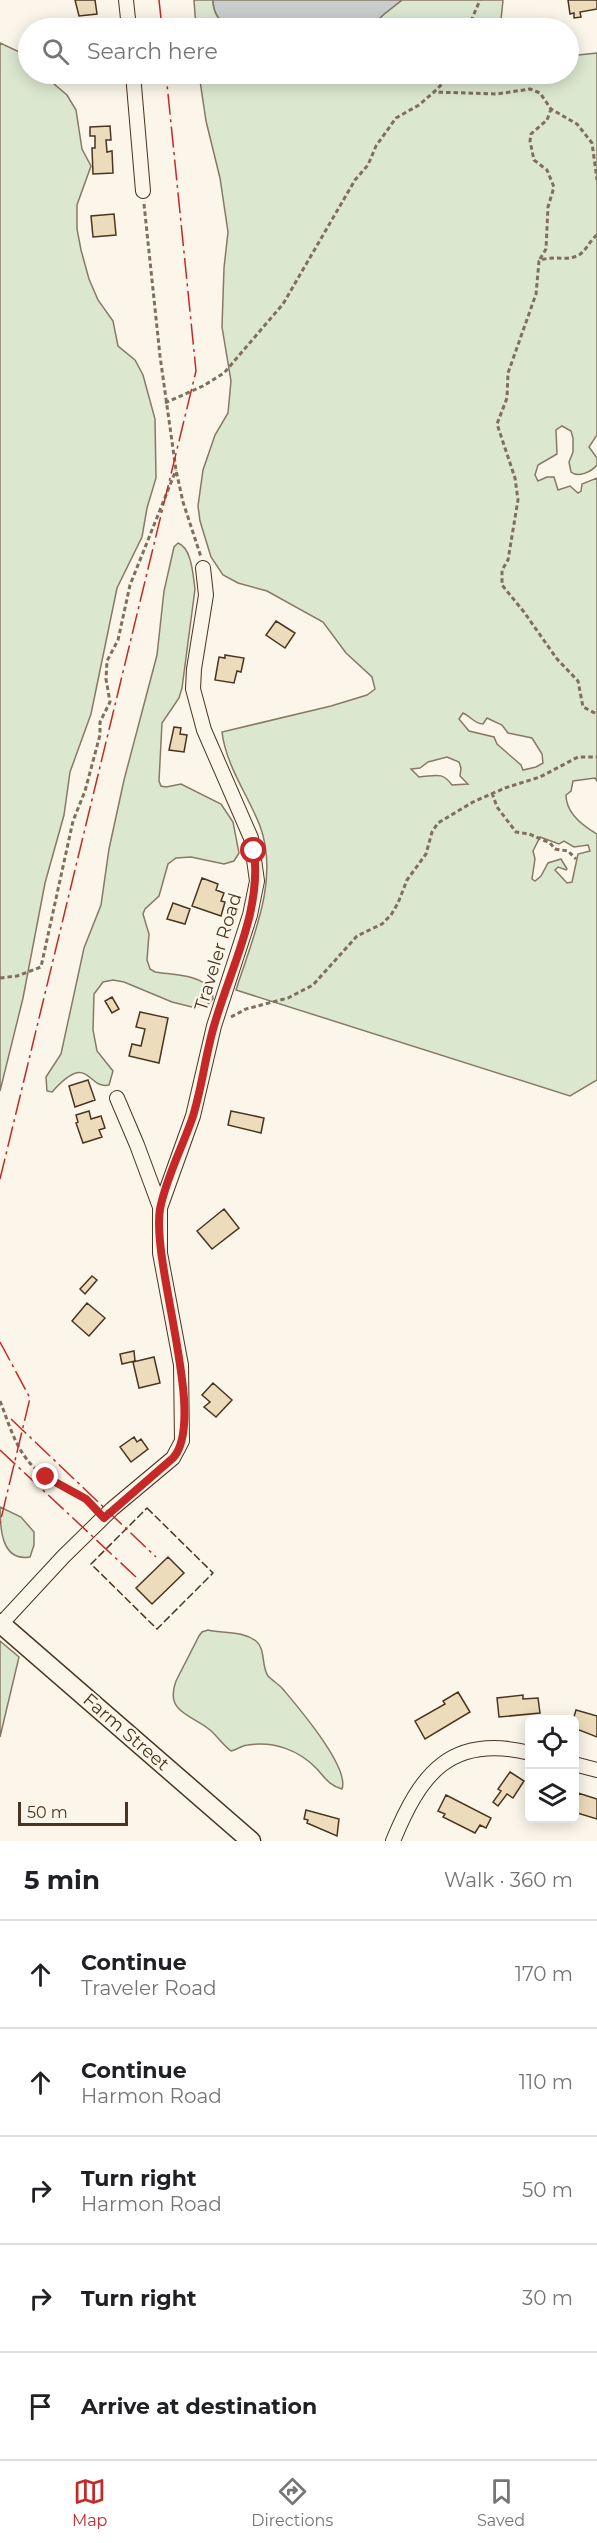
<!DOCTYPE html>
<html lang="en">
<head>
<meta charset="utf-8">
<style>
  :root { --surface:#fff; --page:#f2f2f2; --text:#202124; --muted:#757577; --line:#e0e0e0; --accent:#c62828 }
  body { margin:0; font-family:Montserrat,sans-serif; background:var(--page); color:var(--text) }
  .controls { position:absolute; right:18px; bottom:18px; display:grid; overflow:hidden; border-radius:9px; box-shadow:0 3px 15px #0003 }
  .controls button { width:54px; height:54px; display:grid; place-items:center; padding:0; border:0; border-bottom:2px solid var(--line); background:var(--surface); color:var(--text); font:30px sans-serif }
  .scale { position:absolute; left:18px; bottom:15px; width:110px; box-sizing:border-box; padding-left:6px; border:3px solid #4a3520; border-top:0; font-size:16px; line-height:21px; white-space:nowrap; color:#4a3520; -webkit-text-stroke:4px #fbf6e9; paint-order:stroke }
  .stop { position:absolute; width:18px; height:18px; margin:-14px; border:4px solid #c62828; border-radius:50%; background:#fff }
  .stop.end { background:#c62828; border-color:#fff; box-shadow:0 2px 6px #0008 }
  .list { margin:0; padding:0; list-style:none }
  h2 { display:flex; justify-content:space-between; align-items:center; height:78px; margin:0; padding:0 24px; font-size:26px }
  h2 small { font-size:20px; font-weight:400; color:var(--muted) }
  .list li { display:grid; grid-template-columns:39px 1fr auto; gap:18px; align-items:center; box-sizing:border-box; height:108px; padding:0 24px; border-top:2px solid var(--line) }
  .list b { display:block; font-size:22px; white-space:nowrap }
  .list p { margin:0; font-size:20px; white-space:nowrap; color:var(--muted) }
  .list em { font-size:20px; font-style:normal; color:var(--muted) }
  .icon { flex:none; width:33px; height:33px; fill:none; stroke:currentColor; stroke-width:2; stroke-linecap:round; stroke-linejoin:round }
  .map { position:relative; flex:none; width:597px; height:1841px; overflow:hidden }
  .search { position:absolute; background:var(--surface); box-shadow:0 3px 15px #0003; left:18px; right:18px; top:18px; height:66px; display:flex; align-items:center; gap:15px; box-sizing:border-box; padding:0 21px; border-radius:33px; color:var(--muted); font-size:22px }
  .sheet { height:618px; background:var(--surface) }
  nav { display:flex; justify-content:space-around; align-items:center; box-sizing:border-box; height:84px; border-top:2px solid var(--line); background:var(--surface); font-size:16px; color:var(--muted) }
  nav a { display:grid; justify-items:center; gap:3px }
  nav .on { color:var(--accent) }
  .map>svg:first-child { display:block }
</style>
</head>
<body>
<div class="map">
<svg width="597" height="1841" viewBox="0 0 597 1841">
  <rect width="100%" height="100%" fill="#fbf6e9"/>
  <path fill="#dce7d0" stroke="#887966" stroke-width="1.5" fill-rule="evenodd" d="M 194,0 L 213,0 C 213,13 220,24 232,28 L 196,28 Z
    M 402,0 L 503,0 L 501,20 L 504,28 L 370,28 L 383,15 Z
    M 0,43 L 28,56 L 28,74 L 45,74 L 47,78 L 67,95 L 76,110 L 82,149 L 91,166 L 77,205 L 77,229 L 81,250 L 89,279 L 98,300 L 113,321 L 118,346 L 135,360 L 143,375 L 155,419 L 156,478 L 147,508 L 142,537 L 117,588 L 91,714 L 70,772 L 64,815 L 45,883 L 23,998 L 0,1091 Z
    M 597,53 L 597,435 L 589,447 L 597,458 L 597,465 C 591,472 578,478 571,472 L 569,462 L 573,452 L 573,438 L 571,431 L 562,426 L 556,430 L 557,454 L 538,465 L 535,475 L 538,481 L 547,477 L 554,477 L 558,490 L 570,486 L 578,493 L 581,491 L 582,484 L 597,478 L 597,781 L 595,778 L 573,781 L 571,791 L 566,795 C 566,813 583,826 597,834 L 597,1080 L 570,1096 L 236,990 C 252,939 280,880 260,826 C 248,795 226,766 222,732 L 331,706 L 367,695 L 375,689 L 372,677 L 346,653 L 323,622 L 267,591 L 238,583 L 223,575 L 211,557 L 200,521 L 198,506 L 203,470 L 215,435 L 228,413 L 231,381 L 222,327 L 224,268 L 228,232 L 220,178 L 206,121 L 199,74 L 568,74 L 569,56 ZM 463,713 C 470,716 475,724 483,724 L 487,718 L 502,725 L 508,733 L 532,738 L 542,754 L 543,763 L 536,767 L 523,770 L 521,765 L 497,744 L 494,737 L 469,731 L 459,719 ZM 447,757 L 459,762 L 461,768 L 460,776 L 468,784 L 452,785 C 442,771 435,776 419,777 L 411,769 L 420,768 L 428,762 ZM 540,837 L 559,844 L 564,841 L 574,847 L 588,845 L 590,851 L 578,854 L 572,882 L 567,883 L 555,870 L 558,867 L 566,870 L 567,869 L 561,859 L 548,863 L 541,876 L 535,881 L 532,879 L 535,859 L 533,851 Z
    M 178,543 C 192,548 193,576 195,589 L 182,688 L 179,698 L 162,723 L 159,781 L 161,786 L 166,787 L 181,784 L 221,804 L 233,822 L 239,853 L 234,861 L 224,864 L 191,857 L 176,858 L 168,864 L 159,896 L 145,909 L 143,914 L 149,934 L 147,960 L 150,969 L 155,972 C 172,975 200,974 212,990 L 213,999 L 206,1006 L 192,1007 L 172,1002 L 124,982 L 113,980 L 103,982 L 94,994 L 93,1030 L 97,1051 L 113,1071 L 109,1085 C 87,1090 89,1050 52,1092 L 47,1091 L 46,1077 L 61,1054 L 84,948 L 101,905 L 109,849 L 124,780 L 157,655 L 164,591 L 174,547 Z
    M 0,1507 L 21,1517 L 34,1532 L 34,1545 L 30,1557 C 1,1562 0,1527 0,1507 Z
    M 208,1630 C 225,1634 241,1630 256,1641 C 266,1649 261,1666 268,1676 C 272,1680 278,1684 282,1688 C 297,1706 350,1767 342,1789 C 330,1786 325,1778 317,1769 C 299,1750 274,1741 248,1745 C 242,1745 237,1750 231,1751 C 223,1745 218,1737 210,1730 C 193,1715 164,1713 176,1681 L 199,1636 L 202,1632 Z
    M 0,1641 L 19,1657 L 0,1737 Z"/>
  <path fill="#c9cecd" stroke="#887966" stroke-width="1.5" d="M 213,0 L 402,0 L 383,15 L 370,28 L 232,28 C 220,24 213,12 213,0 Z"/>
  <path fill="#ecdcbc" stroke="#4a3520" stroke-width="1.5" d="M 75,0 L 95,0 L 97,14 L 79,16 Z
    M 568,0 L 597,0 L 597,9 L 580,12 L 581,17 L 574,18 L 574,13 L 570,14 Z
    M 110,126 L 111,140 L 106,140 L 107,152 L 112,151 L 113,173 L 93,174 L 92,148 L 95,148 L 95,136 L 90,136 L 90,127 Z
    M 114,214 L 116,235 L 93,237 L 91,216 Z
    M 276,621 L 295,633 L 285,648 L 266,635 Z
    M 225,655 L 244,658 L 241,672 L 237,671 L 234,683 L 215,680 L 219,657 L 225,658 Z
    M 174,727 L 181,728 L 180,734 L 187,735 L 184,752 L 169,750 Z
    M 202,878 L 218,884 L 216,890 L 224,893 L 221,901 L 225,902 L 221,916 L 192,906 Z
    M 173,903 L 190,909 L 185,924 L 167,919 Z
    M 112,997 L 119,1009 L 112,1013 L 105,1001 Z
    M 140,1012 L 168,1018 L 159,1063 L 129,1056 L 132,1044 L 141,1046 L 145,1029 L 136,1027 Z
    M 88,1080 L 95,1100 L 75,1107 L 69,1086 Z
    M 89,1111 L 91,1119 L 101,1116 L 105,1128 L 99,1130 L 102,1137 L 83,1143 L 76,1123 L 78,1122 L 76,1115 Z
    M 231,1111 L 264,1118 L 261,1133 L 228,1125 Z
    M 224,1209 L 239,1228 L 212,1249 L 197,1231 Z
    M 92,1276 L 97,1280 L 85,1294 L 80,1289 Z
    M 87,1303 L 105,1318 L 89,1336 L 72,1321 Z
    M 134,1351 L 135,1361 L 122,1364 L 120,1354 Z
    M 154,1357 L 160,1383 L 139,1388 L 133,1362 Z
    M 213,1383 L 232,1400 L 216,1417 L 204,1407 L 210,1402 L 202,1395 Z
    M 134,1437 L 137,1442 L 141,1439 L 148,1449 L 131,1462 L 120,1447 Z
    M 168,1557 L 184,1573 L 152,1604 L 136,1588 Z
    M 458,1692 L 470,1712 L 425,1739 L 415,1721 L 445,1704 L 443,1701 Z
    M 523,1695 L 523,1699 L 538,1698 L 540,1713 L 499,1717 L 497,1698 Z
    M 576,1710 L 597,1716 L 597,1737 L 574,1728 L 573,1720 Z
    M 510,1772 L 524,1781 L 513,1798 L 507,1794 L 498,1806 L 493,1802 L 501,1791 L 498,1789 Z
    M 578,1793 L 597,1799 L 597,1819 L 574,1812 Z
    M 446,1795 L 491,1818 L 486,1828 L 480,1825 L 475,1833 L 443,1817 L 445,1814 L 438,1811 Z
    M 306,1810 L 339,1819 L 337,1836 L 307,1823 L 308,1820 L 304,1819 Z"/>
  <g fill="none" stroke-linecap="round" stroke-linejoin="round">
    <g stroke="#4a3520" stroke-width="16">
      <path id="minor" d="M 126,0 L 129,28
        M 133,74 L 143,191
        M 117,1098 L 137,1145 L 160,1207
        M 1,1624 L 63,1557 L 112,1509 L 173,1458 L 182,1441 L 181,1365 L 160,1253 L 160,1208 L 193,1116 L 214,1026 L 250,915 L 257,881 L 251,838 L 204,730 L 193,689 L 194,669 L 206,595 L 203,568
        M 574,1764 L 597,1770
        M 393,1841 C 420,1775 450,1733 530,1753"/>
    </g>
    <g stroke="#4a3520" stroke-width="21">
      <path id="secondary" d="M 0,1623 L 251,1841"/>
    </g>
    <path stroke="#7f6f5c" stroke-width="3" stroke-dasharray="4.5 3" stroke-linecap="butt" d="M 468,28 L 480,0
      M 452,74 L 434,92 L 497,94 L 530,89 L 540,93 L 551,109 L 577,124 L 592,143 L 597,180
      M 144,204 L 160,356 L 176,470 L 183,502 L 201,557
      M 597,235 C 589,241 586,252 577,256 C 564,261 551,255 539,261 L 536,294 L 508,373 L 507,398 L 497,424 L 515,478 L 518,500 L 508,560 L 502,570 L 502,585 L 524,612 L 557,659 L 578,681 L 583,707 L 597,714
      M 540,259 L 546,249 L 548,207 L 554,187 L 547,170 L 534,160 L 530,141 L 531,134 L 547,120 L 551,109
      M 165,403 L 203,386 L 224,373 L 283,304 L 355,180 L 368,165 L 376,146 L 396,118 L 419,105 L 434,92
      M 492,793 L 497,807 L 516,832 L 529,834 L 550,843 L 555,849 L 568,851 L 576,859
      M 0,978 L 17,976 L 41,967 L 73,821 L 85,791 L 100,735 L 100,722 L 110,702 L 106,679 L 107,661 L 118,640 L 130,585 L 176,470
      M 231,1017 L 246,1009 L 288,998 L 313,985 L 357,936 L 382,924 L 391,915 L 398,903 L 407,880 L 426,854 L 432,832 L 438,823 L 473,802 L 505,788 L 540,777 L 578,757 L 597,757
      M 0,1401 C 11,1429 18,1459 46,1477 C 62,1488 79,1493 94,1507"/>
    <use href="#minor" stroke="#fbf6e9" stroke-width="14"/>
    <use href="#secondary" stroke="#fbf6e9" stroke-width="18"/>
    <path stroke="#4a3520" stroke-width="1.5" stroke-dasharray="8 3" stroke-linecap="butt" d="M 147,1508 L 213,1573 L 157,1629 L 91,1564 Z"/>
    <path stroke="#c62828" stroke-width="1.5" stroke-dasharray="21 4.5 3 4.5" stroke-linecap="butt" d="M 159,0 L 162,28
      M 0,1179 L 196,371 L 166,74
      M 0,1342 L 30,1398 L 0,1523
      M 11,1419 L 156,1557
      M 0,1450 L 136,1577"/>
  </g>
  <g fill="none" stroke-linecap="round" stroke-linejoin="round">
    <path stroke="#c62828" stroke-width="8" d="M 46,1477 L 86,1499 L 104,1518 L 173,1458 C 208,1420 151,1265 160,1209 C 166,1178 182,1148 192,1119 C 202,1089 205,1056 214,1026 C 230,969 262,911 254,851"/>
  </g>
  <g text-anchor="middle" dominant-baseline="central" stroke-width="4.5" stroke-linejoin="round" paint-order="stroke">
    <g font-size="18" fill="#4a3520" stroke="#fbf6e9">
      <text transform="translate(218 952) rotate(-73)">Traveler Road</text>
      <text transform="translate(126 1732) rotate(41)">Farm Street</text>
    </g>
  </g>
</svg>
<div class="controls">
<button><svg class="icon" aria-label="locate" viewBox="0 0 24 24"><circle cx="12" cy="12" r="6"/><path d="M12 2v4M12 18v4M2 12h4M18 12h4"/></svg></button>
<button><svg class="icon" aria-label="layers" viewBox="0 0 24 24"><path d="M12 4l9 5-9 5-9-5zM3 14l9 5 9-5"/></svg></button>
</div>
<div class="scale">50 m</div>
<div class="stop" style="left:254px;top:851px"></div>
<div class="stop end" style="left:46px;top:1477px"></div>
<div class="search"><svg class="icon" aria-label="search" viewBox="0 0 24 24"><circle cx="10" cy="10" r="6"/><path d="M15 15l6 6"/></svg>Search here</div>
</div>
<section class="sheet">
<h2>5 min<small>Walk · 360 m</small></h2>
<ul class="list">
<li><svg class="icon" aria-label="ahead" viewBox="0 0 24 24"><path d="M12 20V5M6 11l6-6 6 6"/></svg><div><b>Continue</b><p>Traveler Road</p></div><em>170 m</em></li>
<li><svg class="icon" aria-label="ahead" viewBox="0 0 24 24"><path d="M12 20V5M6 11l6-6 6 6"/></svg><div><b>Continue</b><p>Harmon Road</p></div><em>110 m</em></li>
<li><svg class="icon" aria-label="right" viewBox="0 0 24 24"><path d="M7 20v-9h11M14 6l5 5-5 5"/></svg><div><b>Turn right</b><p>Harmon Road</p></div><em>50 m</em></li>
<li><svg class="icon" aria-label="right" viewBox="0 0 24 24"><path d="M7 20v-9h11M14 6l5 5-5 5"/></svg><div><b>Turn right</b></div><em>30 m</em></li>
<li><svg class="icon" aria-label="arrive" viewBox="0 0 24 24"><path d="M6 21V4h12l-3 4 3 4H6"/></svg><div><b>Arrive at destination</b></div></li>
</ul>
</section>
<nav>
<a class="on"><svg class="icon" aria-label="map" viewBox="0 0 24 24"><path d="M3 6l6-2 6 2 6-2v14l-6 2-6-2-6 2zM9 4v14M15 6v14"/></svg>Map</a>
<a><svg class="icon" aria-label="directions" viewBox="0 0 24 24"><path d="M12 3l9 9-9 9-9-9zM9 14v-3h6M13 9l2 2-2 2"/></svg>Directions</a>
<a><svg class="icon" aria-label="saved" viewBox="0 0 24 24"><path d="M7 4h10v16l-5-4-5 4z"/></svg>Saved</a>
</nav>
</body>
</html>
